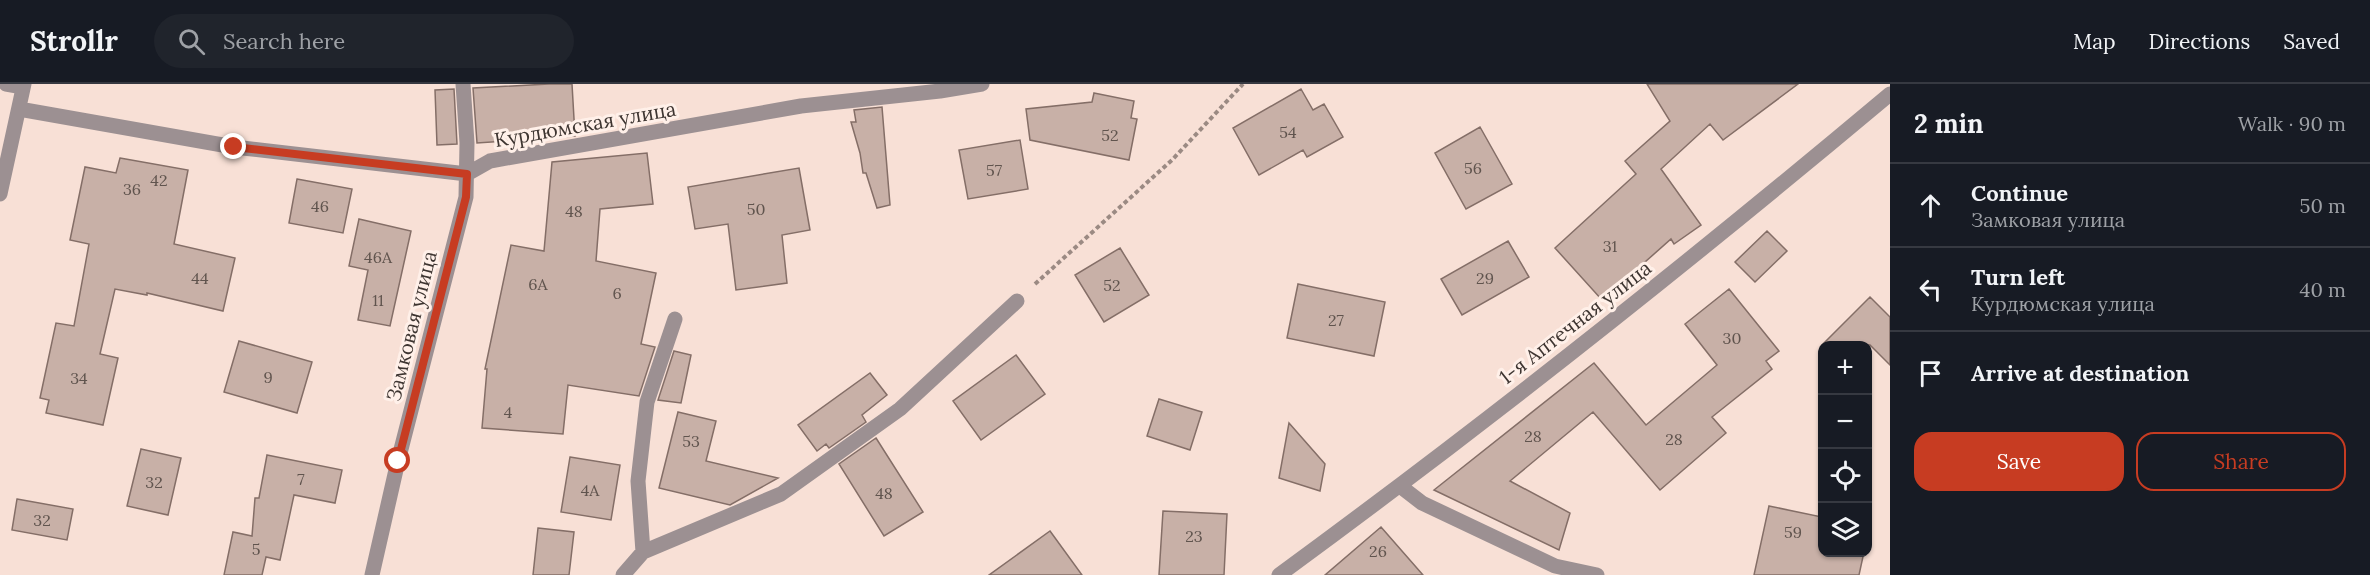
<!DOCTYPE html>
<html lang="en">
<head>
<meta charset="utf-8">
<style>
  :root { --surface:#171b24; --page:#20242c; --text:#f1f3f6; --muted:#9ea1a6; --line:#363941; --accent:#c73c22 }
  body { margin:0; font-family:Lora,serif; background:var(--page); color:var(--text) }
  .controls { position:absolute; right:18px; bottom:18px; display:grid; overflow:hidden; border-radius:12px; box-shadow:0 2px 4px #0004 }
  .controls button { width:54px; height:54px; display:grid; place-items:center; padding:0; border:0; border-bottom:2px solid var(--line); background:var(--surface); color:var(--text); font:30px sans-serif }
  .stop { position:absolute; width:18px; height:18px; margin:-14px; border:4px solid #c73c22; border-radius:50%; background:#fff }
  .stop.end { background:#c73c22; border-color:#fff; box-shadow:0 2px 6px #0008 }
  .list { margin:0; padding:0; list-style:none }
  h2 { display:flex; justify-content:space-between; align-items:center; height:78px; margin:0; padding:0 24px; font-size:26px }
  h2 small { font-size:20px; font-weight:400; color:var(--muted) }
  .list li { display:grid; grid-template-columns:39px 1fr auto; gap:18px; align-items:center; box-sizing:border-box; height:84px; padding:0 24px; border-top:2px solid var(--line) }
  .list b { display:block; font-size:22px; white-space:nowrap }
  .list p { margin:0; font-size:20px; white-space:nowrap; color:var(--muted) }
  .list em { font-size:20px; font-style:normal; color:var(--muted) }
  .actions { display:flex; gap:12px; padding:18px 24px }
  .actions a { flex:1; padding:14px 0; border:2px solid var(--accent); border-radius:18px; text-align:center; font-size:21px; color:var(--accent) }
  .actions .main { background:var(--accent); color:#fff }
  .icon { flex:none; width:33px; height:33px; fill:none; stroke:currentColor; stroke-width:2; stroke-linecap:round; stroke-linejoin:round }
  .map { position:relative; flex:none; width:1890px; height:491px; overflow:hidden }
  header { display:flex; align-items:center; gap:36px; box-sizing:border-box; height:84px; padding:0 30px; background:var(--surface); border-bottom:2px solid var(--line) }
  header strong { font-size:28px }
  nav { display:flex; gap:33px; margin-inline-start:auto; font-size:21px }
  .search { width:420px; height:54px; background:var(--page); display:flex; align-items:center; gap:15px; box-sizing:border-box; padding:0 21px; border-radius:33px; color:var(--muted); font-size:22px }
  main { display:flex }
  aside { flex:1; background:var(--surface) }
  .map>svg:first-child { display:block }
</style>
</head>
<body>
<header>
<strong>Strollr</strong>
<div class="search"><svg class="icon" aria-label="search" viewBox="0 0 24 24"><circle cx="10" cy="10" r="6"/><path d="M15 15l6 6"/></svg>Search here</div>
<nav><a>Map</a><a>Directions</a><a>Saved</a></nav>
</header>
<main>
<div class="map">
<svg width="1890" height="491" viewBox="0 0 1890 491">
  <rect width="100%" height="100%" fill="#f8e0d6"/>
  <path fill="#c8b0a7" stroke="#846e67" stroke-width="1.5" d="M 549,0 L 572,0 L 575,52 L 477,59 L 473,4 Z
    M 1647,0 L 1798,0 L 1723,56 L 1710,40 L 1661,85 L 1701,141 L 1674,160 L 1671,155 L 1602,216 L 1555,164 L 1636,90 L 1625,77 L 1670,37 Z
    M 454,5 L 457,60 L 437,61 L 435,6 Z
    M 1301,5 L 1313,26 L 1324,20 L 1343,53 L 1307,73 L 1303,66 L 1259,91 L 1233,44 Z
    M 1094,9 L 1134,17 L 1131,34 L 1137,35 L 1129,76 L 1030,56 L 1026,25 L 1092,18 Z
    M 882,23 L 890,121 L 877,124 L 866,89 L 863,89 L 860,69 L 851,38 L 856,38 L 854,26 Z
    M 1480,43 L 1512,100 L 1466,125 L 1435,69 Z
    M 1020,56 L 1028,105 L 968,115 L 959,66 Z
    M 647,69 L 653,120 L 600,125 L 596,177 L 656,189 L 641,260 L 655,263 L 639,312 L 568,301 L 563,350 L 482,344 L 487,285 L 485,285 L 511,161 L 544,167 L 552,78 Z
    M 120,74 L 188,86 L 174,160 L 235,174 L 223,227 L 147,209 L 147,211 L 115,205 L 100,270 L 118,274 L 103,341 L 46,329 L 49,316 L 40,314 L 56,239 L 74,242 L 89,160 L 70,156 L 85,83 L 116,89 Z
    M 799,84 L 810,146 L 782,151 L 787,199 L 736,206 L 728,140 L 695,145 L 688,103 Z
    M 297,95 L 352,105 L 343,149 L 289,139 Z
    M 359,135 L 411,147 L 390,242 L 358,236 L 368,186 L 349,182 Z
    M 1767,147 L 1787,167 L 1755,198 L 1735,178 Z
    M 1508,157 L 1529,193 L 1462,231 L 1441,195 Z
    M 1120,164 L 1149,211 L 1104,238 L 1075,191 Z
    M 1298,200 L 1385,218 L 1374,272 L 1287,254 Z
    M 1729,205 L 1779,267 L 1766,277 L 1772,285 L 1712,333 L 1726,349 L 1660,406 L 1593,328 L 1510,397 L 1570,429 L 1559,466 L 1434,406 L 1594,279 L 1646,341 L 1717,281 L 1685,240 Z
    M 1870,213 L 1890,233 L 1890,281 L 1870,261 L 1822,261 Z
    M 239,257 L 312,278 L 297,329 L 224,308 Z
    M 674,267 L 691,271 L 681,319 L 658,316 Z
    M 1016,271 L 1045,310 L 981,356 L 953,317 Z
    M 870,289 L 887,311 L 862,331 L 866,338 L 829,364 L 826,360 L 817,367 L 798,341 Z
    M 1159,315 L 1202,328 L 1190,366 L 1147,352 Z
    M 678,328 L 716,337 L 706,377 L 778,394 L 730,421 L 659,404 Z
    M 1289,339 L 1325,380 L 1320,407 L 1279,394 Z
    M 876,354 L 923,428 L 884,452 L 839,380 Z
    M 141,365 L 181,374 L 168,431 L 127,422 Z
    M 267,371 L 342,386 L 335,419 L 294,411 L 280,476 L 266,473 L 262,491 L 224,491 L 233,448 L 252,452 L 255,414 L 259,414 Z
    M 570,373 L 620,381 L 611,436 L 561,428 Z
    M 17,415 L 73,425 L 67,456 L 12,446 Z
    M 1769,422 L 1822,433 L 1822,468 L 1864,468 L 1859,491 L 1754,491 Z
    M 1163,427 L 1227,430 L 1224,491 L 1159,491 Z
    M 1381,443 L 1423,491 L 1325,491 Z
    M 538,444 L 574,448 L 569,491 L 533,491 Z
    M 1050,447 L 1082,491 L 989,491 Z"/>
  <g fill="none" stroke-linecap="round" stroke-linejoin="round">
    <path stroke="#9b8a83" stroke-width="4" stroke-dasharray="4.5 3" stroke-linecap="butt" d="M 1035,200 L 1172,76 L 1243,0"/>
    <path stroke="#9c9092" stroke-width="15" d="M 6,0 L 23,3
      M 19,25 L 234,63 L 467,90 L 490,77 L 801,22 L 940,7 L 982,0
      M 0,110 L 24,0
      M 1400,402 L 1422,419 L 1555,482 L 1597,491
      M 643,468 L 638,397 L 647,318 L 675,235
      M 372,491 L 398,377 L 466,113 L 467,59 L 463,0
      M 623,491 L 643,468 L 781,410 L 900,325 L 1017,217
      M 1279,491 C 1488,338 1692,176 1890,10"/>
  </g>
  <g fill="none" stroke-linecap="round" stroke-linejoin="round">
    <path stroke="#c73c22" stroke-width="8" d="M 234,63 L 467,90 L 466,113 L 398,377"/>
  </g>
  <g text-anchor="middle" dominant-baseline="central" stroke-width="6" stroke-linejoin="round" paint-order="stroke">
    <g font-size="16" fill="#60544e">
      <text x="1288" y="48">54</text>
      <text x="1110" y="51">52</text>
      <text x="1473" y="84">56</text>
      <text x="994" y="86">57</text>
      <text x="159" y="96">42</text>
      <text x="132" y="105">36</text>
      <text x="320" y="122">46</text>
      <text x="756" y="125">50</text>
      <text x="574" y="127">48</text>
      <text x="1610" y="162">31</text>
      <text x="378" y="173">46А</text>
      <text x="200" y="194">44</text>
      <text x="1485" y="194">29</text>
      <text x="538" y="200">6А</text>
      <text x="1112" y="201">52</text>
      <text x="617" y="209">6</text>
      <text x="378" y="216">11</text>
      <text x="1336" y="236">27</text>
      <text x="1732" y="254">30</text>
      <text x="268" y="293">9</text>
      <text x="79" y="294">34</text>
      <text x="508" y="328">4</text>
      <text x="1533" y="352">28</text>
      <text x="1674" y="355">28</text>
      <text x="691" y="357">53</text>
      <text x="301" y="395">7</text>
      <text x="154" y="398">32</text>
      <text x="590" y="406">4А</text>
      <text x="884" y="409">48</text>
      <text x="42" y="436">32</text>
      <text x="1793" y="448">59</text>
      <text x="1194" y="452">23</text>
      <text x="256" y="465">5</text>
      <text x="1378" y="467">26</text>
    </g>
    <g font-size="20" fill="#3e3531" stroke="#fff0e9">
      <text transform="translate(585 40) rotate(-10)">Курдюмская улица</text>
      <text transform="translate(1575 238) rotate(-38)">1-я Аптечная улица</text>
      <text transform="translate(411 242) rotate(-76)">Замковая улица</text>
    </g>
  </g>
</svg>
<div class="controls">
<button>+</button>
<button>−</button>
<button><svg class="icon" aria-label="locate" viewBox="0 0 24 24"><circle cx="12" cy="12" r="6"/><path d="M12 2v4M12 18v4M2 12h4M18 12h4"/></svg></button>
<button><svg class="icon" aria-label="layers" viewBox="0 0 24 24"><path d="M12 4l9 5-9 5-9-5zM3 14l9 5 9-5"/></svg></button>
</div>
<div class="stop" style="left:398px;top:377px"></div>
<div class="stop end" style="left:234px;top:63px"></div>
</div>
<aside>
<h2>2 min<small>Walk · 90 m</small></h2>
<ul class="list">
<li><svg class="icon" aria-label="ahead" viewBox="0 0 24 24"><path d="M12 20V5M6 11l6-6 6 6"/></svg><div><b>Continue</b><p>Замковая улица</p></div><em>50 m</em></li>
<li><svg class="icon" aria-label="left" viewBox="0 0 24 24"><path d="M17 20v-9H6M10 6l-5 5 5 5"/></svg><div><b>Turn left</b><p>Курдюмская улица</p></div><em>40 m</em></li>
<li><svg class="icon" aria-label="arrive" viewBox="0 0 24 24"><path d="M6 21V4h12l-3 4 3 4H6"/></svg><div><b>Arrive at destination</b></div></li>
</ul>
<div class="actions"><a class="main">Save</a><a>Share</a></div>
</aside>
</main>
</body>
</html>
